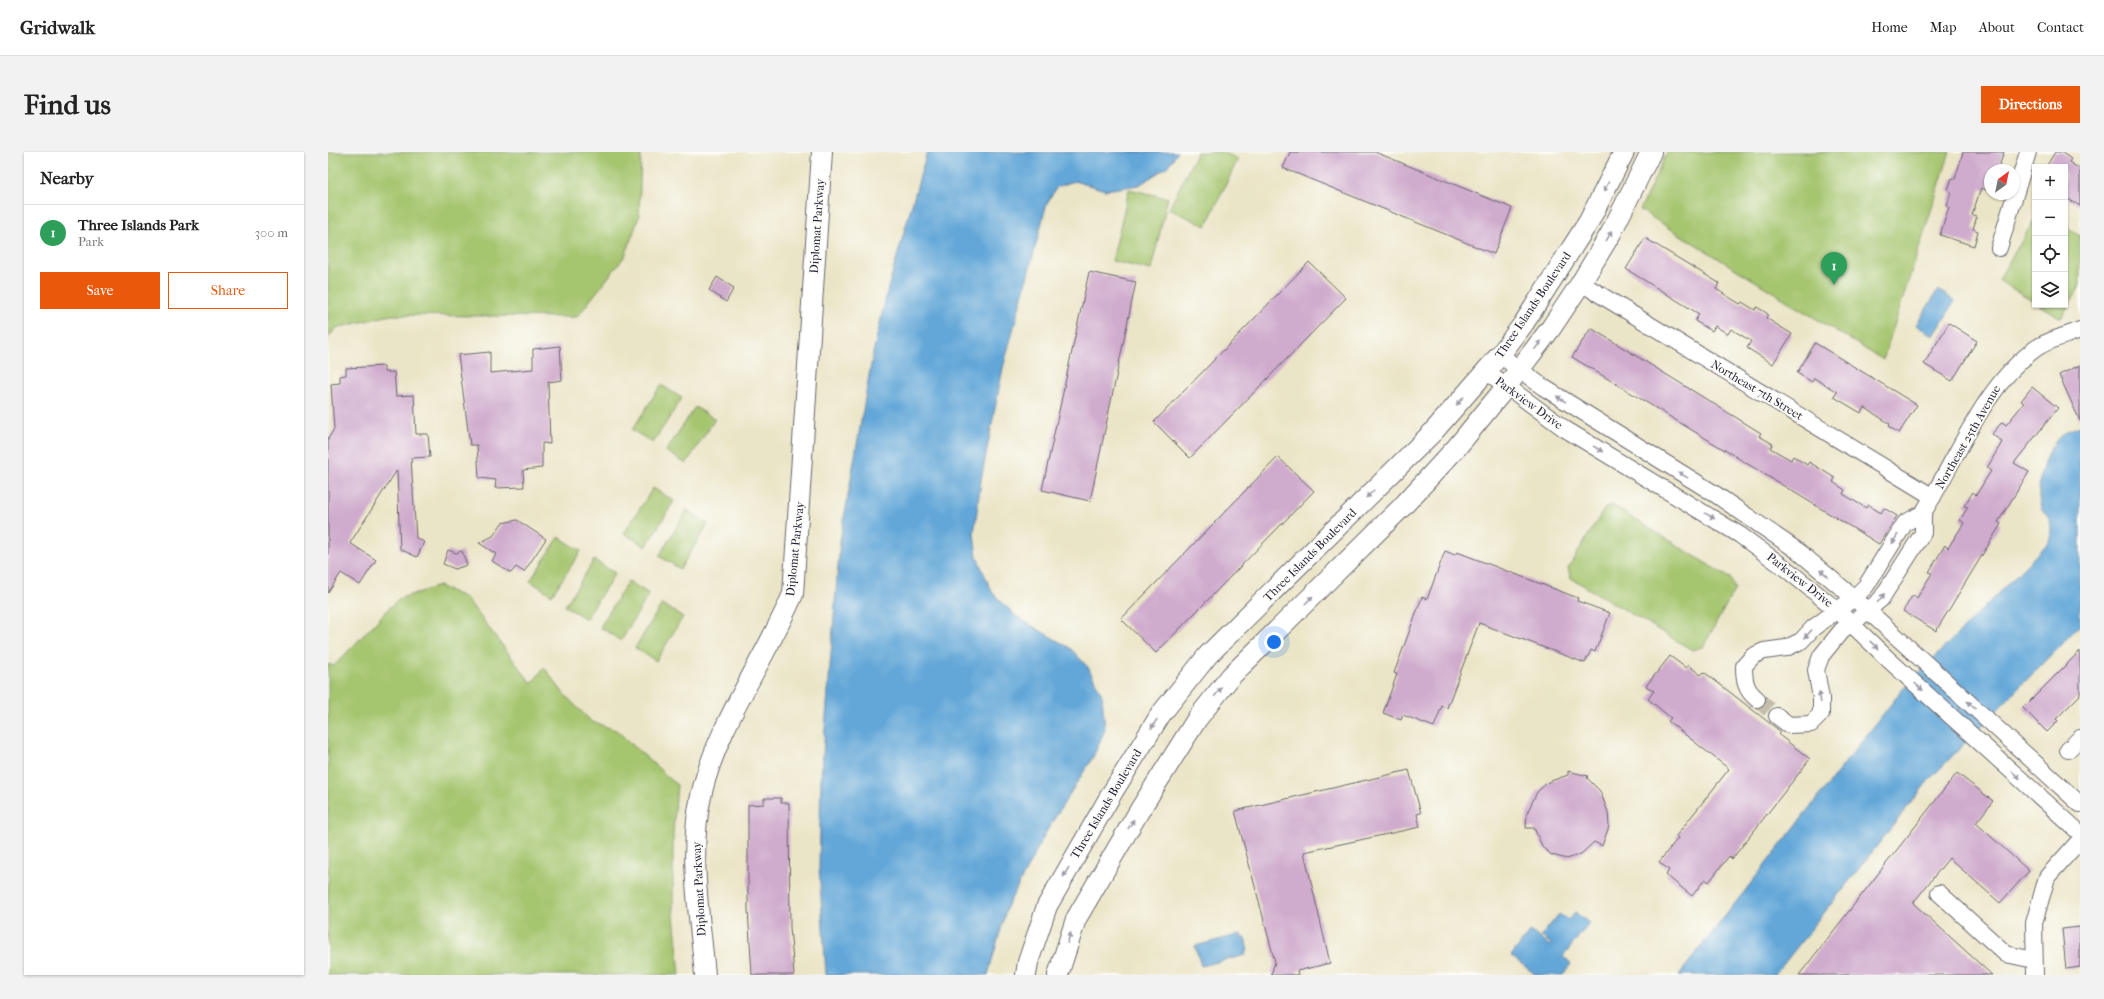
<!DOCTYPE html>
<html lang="en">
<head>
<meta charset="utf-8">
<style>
  :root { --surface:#fff; --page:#f2f2f2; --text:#222; --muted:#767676; --line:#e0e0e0; --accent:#ea580c }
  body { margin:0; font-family:"IM FELL French Canon",serif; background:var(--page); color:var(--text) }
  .controls { position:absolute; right:12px; top:12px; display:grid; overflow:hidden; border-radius:0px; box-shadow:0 1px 3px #0004 }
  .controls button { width:36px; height:36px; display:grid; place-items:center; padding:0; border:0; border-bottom:1px solid var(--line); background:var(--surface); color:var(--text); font:20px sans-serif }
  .compass { position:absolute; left:1656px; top:12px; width:36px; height:36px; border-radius:50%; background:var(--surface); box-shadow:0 1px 3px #0004; rotate:33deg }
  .you { position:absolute; left:946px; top:490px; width:14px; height:14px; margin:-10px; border:3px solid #fff; border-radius:50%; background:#1a73e8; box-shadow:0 0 0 6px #1a73e833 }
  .badge { display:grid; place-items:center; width:26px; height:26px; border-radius:50%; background:var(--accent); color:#fff; font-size:13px; font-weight:700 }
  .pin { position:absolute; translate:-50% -33px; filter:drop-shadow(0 1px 2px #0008) }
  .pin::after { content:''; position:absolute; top:21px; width:14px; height:12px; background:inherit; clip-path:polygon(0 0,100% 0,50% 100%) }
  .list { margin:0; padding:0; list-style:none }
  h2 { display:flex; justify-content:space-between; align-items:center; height:52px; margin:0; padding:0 16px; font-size:17px }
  h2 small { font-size:13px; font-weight:400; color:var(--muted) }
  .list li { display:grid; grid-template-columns:26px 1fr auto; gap:12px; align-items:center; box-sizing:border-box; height:56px; padding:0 16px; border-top:1px solid var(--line) }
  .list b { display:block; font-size:15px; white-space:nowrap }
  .list p { margin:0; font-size:13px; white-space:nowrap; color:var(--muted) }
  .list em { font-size:13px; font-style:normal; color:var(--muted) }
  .actions { display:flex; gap:8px; padding:12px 16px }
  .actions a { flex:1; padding:9px 0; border:1px solid var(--accent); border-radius:0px; text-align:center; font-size:14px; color:var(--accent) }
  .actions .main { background:var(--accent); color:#fff }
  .icon { flex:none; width:22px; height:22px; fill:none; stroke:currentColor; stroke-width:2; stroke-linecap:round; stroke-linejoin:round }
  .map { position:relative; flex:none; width:1752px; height:823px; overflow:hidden; border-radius:0px }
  header { display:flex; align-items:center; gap:24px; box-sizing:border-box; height:56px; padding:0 20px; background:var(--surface); border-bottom:1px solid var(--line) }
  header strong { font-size:19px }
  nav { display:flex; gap:22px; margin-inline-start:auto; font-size:14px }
  .intro { display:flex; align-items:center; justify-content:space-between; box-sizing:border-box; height:96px; padding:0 24px }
  h1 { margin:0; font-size:28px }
  .button { padding:10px 18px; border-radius:0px; background:var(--accent); color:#fff; font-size:14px; font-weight:700 }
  main { display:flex; gap:24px; padding:0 24px }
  aside { flex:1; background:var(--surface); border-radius:0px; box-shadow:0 1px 3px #0004 }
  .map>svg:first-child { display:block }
</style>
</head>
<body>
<header>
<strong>Gridwalk</strong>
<nav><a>Home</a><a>Map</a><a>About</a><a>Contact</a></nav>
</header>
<div class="intro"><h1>Find us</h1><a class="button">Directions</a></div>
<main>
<aside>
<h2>Nearby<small></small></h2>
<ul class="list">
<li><span class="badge" style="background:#2e9e5b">1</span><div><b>Three Islands Park</b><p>Park</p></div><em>300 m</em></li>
</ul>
<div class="actions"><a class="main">Save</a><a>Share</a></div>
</aside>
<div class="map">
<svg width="1752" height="823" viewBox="0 0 1752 823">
  <rect width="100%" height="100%" fill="#fdfcf7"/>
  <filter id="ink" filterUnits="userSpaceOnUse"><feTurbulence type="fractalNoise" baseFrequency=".025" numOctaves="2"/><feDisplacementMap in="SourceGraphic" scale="8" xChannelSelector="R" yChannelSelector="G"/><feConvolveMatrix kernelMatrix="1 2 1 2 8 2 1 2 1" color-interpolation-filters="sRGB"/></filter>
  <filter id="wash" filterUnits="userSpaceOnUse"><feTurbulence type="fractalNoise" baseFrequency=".012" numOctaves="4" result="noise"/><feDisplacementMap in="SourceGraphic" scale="16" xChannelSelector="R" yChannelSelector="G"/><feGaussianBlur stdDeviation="0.9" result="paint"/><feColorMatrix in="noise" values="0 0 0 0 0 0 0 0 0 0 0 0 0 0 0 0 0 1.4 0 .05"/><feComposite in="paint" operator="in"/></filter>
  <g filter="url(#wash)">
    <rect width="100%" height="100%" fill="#ebe5c7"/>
    <path fill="#a5c56e" stroke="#647454" d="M 0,0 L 313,0 L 311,65 L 297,104 L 249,165 L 63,163 L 8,176 L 0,186 Z
      M 869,0 L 895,0 L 910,7 L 878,74 L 841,57 Z
      M 1339,0 L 1622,0 L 1555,208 L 1312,58 Z
      M 801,37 L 840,46 L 823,118 L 784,109 Z
      M 1707,67 L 1707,150 L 1670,128 Z
      M 1737,75 L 1752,84 L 1752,134 L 1733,166 L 1711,153 L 1737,153 Z
      M 333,233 L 354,246 L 325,291 L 304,278 Z
      M 367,255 L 387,267 L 358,312 L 338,299 Z
      M 325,336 L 346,349 L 318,395 L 296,381 Z
      M 1284,353 L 1402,426 L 1407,437 L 1375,495 L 1364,498 L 1243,426 L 1240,416 L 1277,356 Z
      M 359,358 L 380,372 L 352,417 L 331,404 Z
      M 231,385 L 253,399 L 224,443 L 202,429 Z
      M 266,408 L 287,421 L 258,467 L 237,454 Z
      M 300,429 L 321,442 L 293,489 L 272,475 Z
      M 111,434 L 138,446 L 204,532 L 216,515 L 236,542 L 264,570 L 288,578 L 349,633 L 345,681 L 345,753 L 352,823 L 0,823 L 0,512 L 6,514 L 70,447 Z
      M 334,452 L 355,465 L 328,509 L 307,496 Z"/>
    <path fill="#63a7d8" stroke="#42648a" d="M 599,0 L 850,0 L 839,15 L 811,33 L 777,38 L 746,29 L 729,35 L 719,51 L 675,216 L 653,328 L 646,382 L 649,405 L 664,440 L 689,465 L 742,496 L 760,515 L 774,543 L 777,578 L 765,605 L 718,680 L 679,755 L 660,823 L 498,823 L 491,716 L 493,627 L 512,389 L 545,201 L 560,136 Z
      M 1610,138 L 1627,149 L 1606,184 L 1588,173 Z
      M 1752,274 L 1752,473 L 1601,628 L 1447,823 L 1351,823 L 1574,538 L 1721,390 C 1723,381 1725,372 1719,364 C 1717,361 1714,359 1713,356 C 1706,334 1717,292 1738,280 C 1742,277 1747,276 1752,274 Z
      M 1247,760 L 1261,771 L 1235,805 L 1243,812 L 1235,823 L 1208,823 L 1183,804 L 1202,779 L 1222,794 L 1223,792 L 1213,784 L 1231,762 L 1240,768 Z
      M 913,782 L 914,786 L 917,786 L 920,799 L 917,800 L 918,803 L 873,814 L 867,794 Z"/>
    <g id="blocks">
      <path fill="#cfabcd" d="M 962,0 L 1047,0 L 1184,56 L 1166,102 L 955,16 Z
        M 1635,0 L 1676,0 L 1670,18 L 1662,18 L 1662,28 L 1659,38 L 1653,36 L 1644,63 L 1649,64 L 1645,77 L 1650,79 L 1646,94 L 1612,83 L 1621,55 L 1619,54 L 1623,40 L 1620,38 L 1624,26 L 1627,27 Z
        M 1727,0 L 1733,0 L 1743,7 L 1741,10 L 1752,17 L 1752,54 L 1737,45 L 1737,15 L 1718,15 Z
        M 1317,86 L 1391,131 L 1388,137 L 1412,152 L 1414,150 L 1427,158 L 1429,155 L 1440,162 L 1438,166 L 1464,182 L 1445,212 L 1419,196 L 1423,189 L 1403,177 L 1400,182 L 1387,174 L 1384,179 L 1367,169 L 1371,162 L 1298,117 Z
        M 981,110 L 1018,146 L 862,306 L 826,270 Z
        M 761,120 L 808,130 L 762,349 L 714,338 Z
        M 389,125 L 406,136 L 398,150 L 381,138 Z
        M 1621,171 L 1649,189 L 1624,229 L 1596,212 Z
        M 1263,176 L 1433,281 L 1431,284 L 1445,292 L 1442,296 L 1463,308 L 1465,304 L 1479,313 L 1481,310 L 1507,326 L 1505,330 L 1517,338 L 1515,342 L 1538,356 L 1540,353 L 1553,361 L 1556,356 L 1569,364 L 1551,392 L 1244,205 Z
        M 1487,191 L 1589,253 L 1571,281 L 1561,275 L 1562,272 L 1536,255 L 1533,261 L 1506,245 L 1509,240 L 1486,226 L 1484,230 L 1469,221 Z
        M 232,194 L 234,228 L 220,230 L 222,292 L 214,291 L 214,316 L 195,318 L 196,335 L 167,336 L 168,328 L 151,326 L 149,293 L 142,293 L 130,203 L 162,200 L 162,221 L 205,217 L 205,197 Z
        M 1752,213 L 1752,269 L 1731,223 Z
        M 56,214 L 56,220 L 66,220 L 68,244 L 86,243 L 88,282 L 100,282 L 102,305 L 83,306 L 88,386 L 96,390 L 89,405 L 72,397 L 69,318 L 22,391 L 48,408 L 32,433 L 13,421 L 0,441 L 0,287 L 6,277 L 3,232 L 12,231 L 12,224 L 18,223 L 18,216 Z
        M 1704,235 L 1730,256 L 1686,311 L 1701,320 L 1670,370 L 1673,372 L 1608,479 L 1575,459 L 1585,443 L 1589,446 L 1604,421 L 1601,420 L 1617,393 L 1620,396 L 1636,371 L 1632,368 L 1640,355 L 1636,354 L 1645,340 L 1648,343 L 1663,319 L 1659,316 L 1674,290 L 1664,282 L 1674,270 L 1678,273 L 1696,251 L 1693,249 Z
        M 950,305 L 986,339 L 828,501 L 793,467 Z
        M 189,368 L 218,387 L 196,420 L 188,415 L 183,421 L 164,409 L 168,402 L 151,391 L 165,384 L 174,371 Z
        M 120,398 L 128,401 L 134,399 L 139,413 L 127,417 L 115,412 Z
        M 1117,399 L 1127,403 L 1129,400 L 1250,446 L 1249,449 L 1282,461 L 1267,500 L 1263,498 L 1257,511 L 1151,471 L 1119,556 L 1114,554 L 1106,575 L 1075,563 L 1073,568 L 1055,561 L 1069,522 L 1066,521 L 1094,445 L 1099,447 Z
        M 1752,499 L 1752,543 L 1728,567 L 1730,569 L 1719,580 L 1695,556 Z
        M 1342,504 L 1358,516 L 1360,513 L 1373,523 L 1376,520 L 1453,580 L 1451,583 L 1482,607 L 1404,707 L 1401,704 L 1381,730 L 1377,727 L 1364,744 L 1338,723 L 1341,718 L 1331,710 L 1350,686 L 1348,684 L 1401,617 L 1340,569 L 1343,566 L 1320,547 L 1326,539 L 1318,534 Z
        M 1081,618 L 1093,661 L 1089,662 L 1092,675 L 976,700 L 1002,811 L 969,819 L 970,823 L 943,823 L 947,810 L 907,659 Z
        M 1240,619 L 1260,624 L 1259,626 L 1272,639 L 1280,660 L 1281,674 L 1274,694 L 1266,690 L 1253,702 L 1239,707 L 1224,703 L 1215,696 L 1206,676 L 1198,676 L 1199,661 L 1209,640 L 1220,630 L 1240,623 Z
        M 1629,621 L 1665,649 L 1648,671 L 1701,719 L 1672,751 L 1621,706 L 1585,751 L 1664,823 L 1471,823 Z
        M 436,646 L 453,646 L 453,651 L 461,651 L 462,775 L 466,823 L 424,823 L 420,757 L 420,653 L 436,652 Z
        M 1752,775 L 1752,815 L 1738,817 L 1734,777 Z"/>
    </g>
  </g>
  <g filter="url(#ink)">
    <use href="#blocks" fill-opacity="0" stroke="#68666c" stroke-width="1"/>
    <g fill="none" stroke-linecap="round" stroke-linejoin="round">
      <path stroke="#c3beab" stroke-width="16" stroke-dasharray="16 8" stroke-linecap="butt" d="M 1429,547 L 1449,564"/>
      <g stroke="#68666c" stroke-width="18">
        <path id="minor" d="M 1671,96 L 1700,0
          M 1253,131 L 1605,345
          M 1172,203 L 1215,235 L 1387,342 L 1470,399 L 1526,446 L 1752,652
          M 1158,219 L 1237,277 L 1412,383 L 1457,416 L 1510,459 L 1562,509 L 1752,681
          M 1429,547 C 1417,538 1416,527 1416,514 L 1425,504 L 1436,499 L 1458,496 L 1473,489 L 1485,476 L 1526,446 L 1538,434 L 1577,371 L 1595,361 C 1629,307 1654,236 1707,197 C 1719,188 1738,184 1752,178
          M 1449,564 L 1461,573 L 1483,572 L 1493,562 L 1493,546 L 1488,518 L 1493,504 L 1514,478 L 1524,472 L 1553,447 L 1595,381 L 1595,361
          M 1740,598 L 1752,586
          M 1611,741 L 1678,802 L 1706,808
          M 1707,823 L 1706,771 L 1719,725 L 1752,688"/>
      </g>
      <g stroke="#68666c" stroke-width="22">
        <path id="tertiary" d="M 377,823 C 372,765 360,702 373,644 C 388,575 437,508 465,442 L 494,0
          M 698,823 L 700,810 L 719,754 L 784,641 L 833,562 L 880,503 L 1105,280 L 1172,203 L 1196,171 L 1261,69 L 1296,0
          M 730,823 L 748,767 L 813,656 L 869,567 L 903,524 L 1074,355 L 1129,295 L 1178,235 L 1223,176 L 1253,131 L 1283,81 L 1323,0"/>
      </g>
      <use href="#minor" stroke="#fff" stroke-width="16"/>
      <use href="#tertiary" stroke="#fff" stroke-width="20"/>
    </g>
    <defs><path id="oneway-solid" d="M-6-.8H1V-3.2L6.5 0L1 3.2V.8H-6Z"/></defs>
    <g fill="#9c9ca7">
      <use href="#oneway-solid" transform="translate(1278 35) rotate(117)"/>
      <use href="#oneway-solid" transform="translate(1281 84) rotate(-60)"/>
      <use href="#oneway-solid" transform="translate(1210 193) rotate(-54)"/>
      <use href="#oneway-solid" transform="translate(1233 247) rotate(-148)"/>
      <use href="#oneway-solid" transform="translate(1132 249) rotate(131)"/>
      <use href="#oneway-solid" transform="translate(1270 297) rotate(31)"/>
      <use href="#oneway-solid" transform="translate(1355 323) rotate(-148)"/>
      <use href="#oneway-solid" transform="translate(1042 342) rotate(135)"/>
      <use href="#oneway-solid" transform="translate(1382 364) rotate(31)"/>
      <use href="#oneway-solid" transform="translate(1567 387) rotate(122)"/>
      <use href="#oneway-solid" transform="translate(1496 421) rotate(-140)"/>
      <use href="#oneway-solid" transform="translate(1553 446) rotate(-51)"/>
      <use href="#oneway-solid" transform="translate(981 448) rotate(-45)"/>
      <use href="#oneway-solid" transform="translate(1480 482) rotate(133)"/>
      <use href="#oneway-solid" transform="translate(1546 493) rotate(44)"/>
      <use href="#oneway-solid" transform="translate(1591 535) rotate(42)"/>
      <use href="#oneway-solid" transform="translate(890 540) rotate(-51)"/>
      <use href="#oneway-solid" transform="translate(1492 545) rotate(-98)"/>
      <use href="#oneway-solid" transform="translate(1643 553) rotate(-137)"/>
      <use href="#oneway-solid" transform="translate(826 572) rotate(122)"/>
      <use href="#oneway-solid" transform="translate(1688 623) rotate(42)"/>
      <use href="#oneway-solid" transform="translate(803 672) rotate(-59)"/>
      <use href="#oneway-solid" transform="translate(738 720) rotate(120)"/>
      <use href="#oneway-solid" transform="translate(741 786) rotate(-71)"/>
    </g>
  </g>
  <g text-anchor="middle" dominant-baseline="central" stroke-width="3.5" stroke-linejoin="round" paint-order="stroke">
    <g font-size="12" fill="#22223b" stroke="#fdfcf7">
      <text transform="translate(489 74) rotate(-86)">Diplomat Parkway</text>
      <text transform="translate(1205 153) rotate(-56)">Three Islands Boulevard</text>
      <text transform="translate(1429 238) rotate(31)">Northeast 7th Street</text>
      <text transform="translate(1201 251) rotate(36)">Parkview Drive</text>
      <text transform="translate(1640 285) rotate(-60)">Northeast 25th Avenue</text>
      <text transform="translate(467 397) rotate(-84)">Diplomat Parkway</text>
      <text transform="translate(982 403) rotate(-45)">Three Islands Boulevard</text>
      <text transform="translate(1472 428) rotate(38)">Parkview Drive</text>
      <text transform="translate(778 652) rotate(-59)">Three Islands Boulevard</text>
      <text transform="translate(371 737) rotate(-93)">Diplomat Parkway</text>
    </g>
  </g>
</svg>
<div class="controls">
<button>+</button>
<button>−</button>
<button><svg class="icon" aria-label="locate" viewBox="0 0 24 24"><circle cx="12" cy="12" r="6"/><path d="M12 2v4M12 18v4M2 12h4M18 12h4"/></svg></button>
<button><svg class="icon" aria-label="layers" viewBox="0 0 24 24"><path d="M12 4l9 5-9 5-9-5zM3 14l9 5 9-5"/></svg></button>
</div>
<svg class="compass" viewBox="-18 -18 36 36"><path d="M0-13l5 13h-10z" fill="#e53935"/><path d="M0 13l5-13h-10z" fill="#767676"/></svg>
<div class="you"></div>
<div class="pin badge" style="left:1506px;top:133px;background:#2e9e5b">1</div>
</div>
</main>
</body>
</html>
